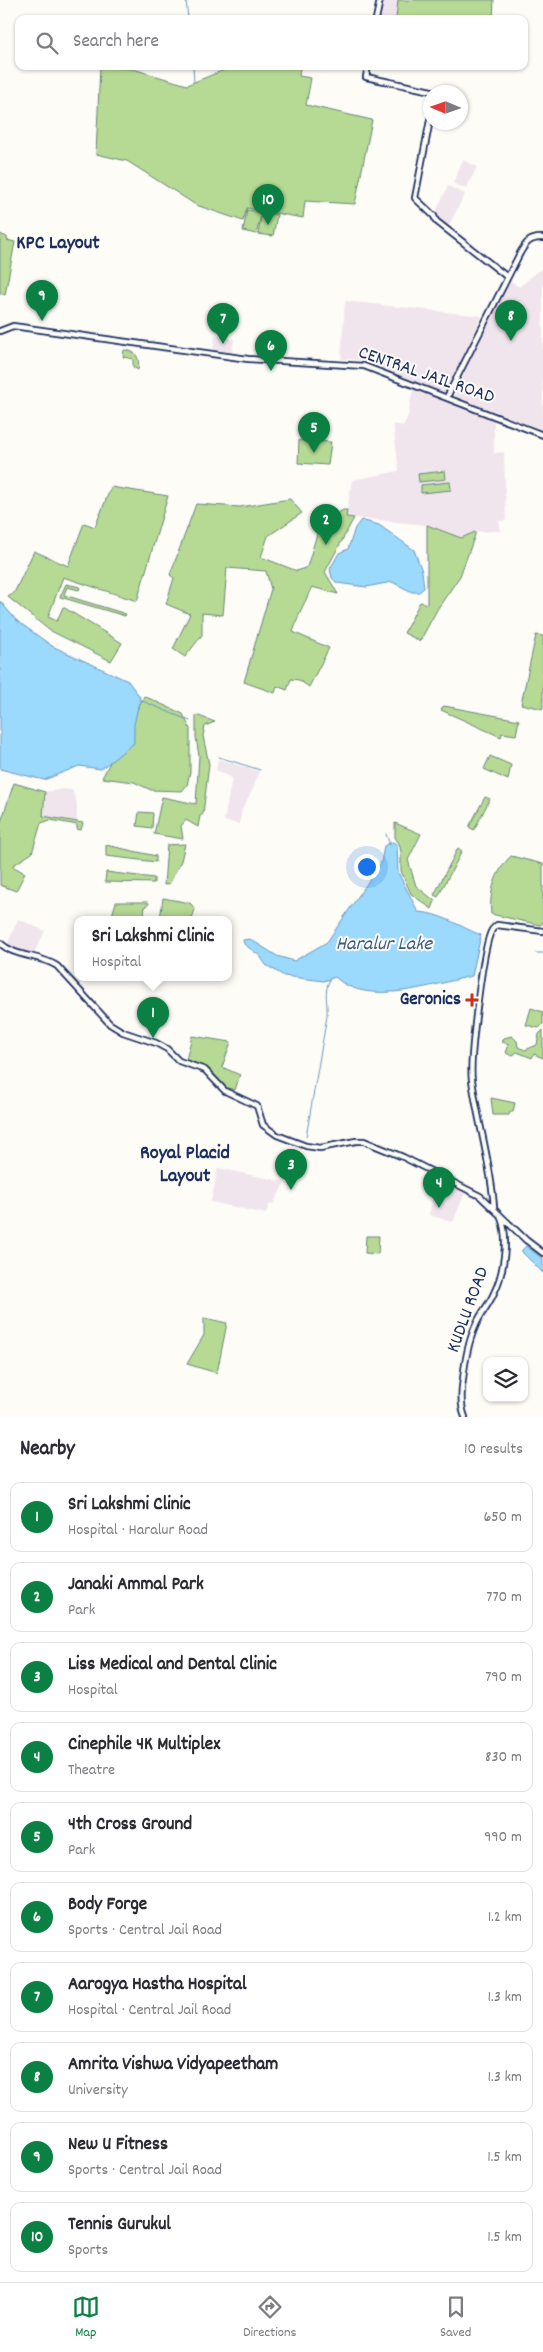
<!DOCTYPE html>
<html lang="en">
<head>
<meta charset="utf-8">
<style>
  :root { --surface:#fff; --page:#f7f7f7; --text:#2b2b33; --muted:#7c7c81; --line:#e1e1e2; --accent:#0b8043 }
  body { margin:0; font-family:Dekko,sans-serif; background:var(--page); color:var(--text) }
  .controls { position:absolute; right:15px; bottom:15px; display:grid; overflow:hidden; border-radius:10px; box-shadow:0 1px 4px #0004 }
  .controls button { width:45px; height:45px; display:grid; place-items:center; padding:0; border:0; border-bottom:1px solid var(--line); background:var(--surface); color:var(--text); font:25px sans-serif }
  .compass { position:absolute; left:423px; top:85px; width:45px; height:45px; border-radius:50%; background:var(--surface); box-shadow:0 1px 4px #0004; rotate:272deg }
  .you { position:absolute; left:366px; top:866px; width:18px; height:18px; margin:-12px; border:4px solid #fff; border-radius:50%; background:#1a73e8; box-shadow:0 0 0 8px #1a73e833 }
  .badge { display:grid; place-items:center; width:32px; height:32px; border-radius:50%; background:var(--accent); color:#fff; font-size:16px; font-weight:700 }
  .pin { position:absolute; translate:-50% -41px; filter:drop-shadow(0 1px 2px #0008) }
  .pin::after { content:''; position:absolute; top:26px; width:18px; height:15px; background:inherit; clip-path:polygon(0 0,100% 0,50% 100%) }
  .popup { position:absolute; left:74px; top:916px; width:158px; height:65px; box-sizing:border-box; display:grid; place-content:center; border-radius:10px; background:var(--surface); filter:drop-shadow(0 1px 4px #0005); font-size:16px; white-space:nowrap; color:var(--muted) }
  .popup b { font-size:19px; color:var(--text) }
  .popup::after { content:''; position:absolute; left:50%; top:100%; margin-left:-10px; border:10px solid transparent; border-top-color:var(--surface) }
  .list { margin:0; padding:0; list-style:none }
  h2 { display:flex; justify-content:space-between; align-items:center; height:65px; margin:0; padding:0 20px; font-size:21px }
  h2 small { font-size:16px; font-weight:400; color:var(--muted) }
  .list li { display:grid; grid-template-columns:32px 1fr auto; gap:15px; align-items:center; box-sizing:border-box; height:70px; margin:0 10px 10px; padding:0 10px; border:1px solid var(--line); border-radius:10px }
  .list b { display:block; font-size:19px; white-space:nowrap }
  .list p { margin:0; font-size:16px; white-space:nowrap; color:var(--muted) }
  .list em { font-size:16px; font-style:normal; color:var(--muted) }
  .icon { flex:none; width:28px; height:28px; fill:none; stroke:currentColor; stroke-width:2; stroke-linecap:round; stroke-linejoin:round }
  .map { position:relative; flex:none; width:543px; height:1417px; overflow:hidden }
  .search { position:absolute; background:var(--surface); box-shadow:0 1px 4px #0004; left:15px; right:15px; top:15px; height:55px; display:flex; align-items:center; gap:12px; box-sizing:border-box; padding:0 18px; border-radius:10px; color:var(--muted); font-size:19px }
  .sheet { height:865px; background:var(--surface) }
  nav { display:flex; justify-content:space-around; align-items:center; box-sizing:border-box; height:70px; border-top:1px solid var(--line); background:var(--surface); font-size:14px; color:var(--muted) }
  nav a { display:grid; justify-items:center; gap:2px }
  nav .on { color:var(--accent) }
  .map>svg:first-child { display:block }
</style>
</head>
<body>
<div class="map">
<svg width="543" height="1417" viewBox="0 0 543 1417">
  <rect width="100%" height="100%" fill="#fdfcf7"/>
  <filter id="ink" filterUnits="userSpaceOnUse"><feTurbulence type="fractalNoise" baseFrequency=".02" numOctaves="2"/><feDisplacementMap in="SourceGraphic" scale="10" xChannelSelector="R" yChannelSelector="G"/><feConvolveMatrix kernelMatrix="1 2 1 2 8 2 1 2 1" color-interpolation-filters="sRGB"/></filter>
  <g filter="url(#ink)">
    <path fill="#f1e5ed" d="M 381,0 L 398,0 L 396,19 L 378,18 Z
      M 463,160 L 477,167 L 466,189 L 453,183 Z
      M 448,186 L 465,194 L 448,227 L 435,214 Z
      M 543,267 L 543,430 L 457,398 L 455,394 L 507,278 L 519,287 Z
      M 345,301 L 482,316 L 446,393 L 359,360 L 341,359 Z
      M 215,336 L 234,339 L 232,352 L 213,349 Z
      M 413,388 L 494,420 L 494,453 L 504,452 L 506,520 L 499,521 L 501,531 L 475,532 L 461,538 L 427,525 L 346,517 L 352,480 L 399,471 L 393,424 L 403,426 L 408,416 Z
      M 218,759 L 259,771 L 254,787 L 242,810 L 239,824 L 224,821 L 232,778 L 216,770 Z
      M 63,789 L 72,790 L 77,803 L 77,822 L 43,816 L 45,792 Z
      M 18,919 L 45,931 L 33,955 L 16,951 L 7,945 Z
      M 218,1168 L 285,1182 L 274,1203 L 269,1205 L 266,1214 L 211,1202 Z
      M 436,1177 L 465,1193 L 453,1222 L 429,1215 Z"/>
    <path fill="#b6da94" stroke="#688479" d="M 398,0 L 494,0 L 493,19 L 396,19 Z
      M 100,66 L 133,69 L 187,85 L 234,66 L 300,67 L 299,76 L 311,78 L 306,105 L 372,120 L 355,204 L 305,201 L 303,218 L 247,208 L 243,221 L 196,205 L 127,161 L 96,154 Z
      M 247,210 L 262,212 L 256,234 L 243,231 Z
      M 262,212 L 277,215 L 273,236 L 258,234 Z
      M 0,234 L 7,237 L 7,240 L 15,242 L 5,295 L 0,293 Z
      M 124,350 C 137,351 140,358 138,370 L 133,367 L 133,359 L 123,357 Z
      M 299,440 L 331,442 L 328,465 L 298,463 Z
      M 445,471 L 446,479 L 419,482 L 418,474 Z
      M 450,482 L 451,490 L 421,493 L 421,485 Z
      M 111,487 L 168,496 L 137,601 L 63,577 L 48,617 L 57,621 L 63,607 L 122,643 L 111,661 L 49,630 L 8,597 L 14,593 L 34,551 L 68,566 L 84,523 L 95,527 Z
      M 290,499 L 302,513 L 268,536 L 261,557 L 297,571 L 307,567 L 320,524 L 343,510 L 347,510 L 346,517 L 354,518 L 325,572 L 338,594 L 312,587 L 300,612 L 293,632 L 329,648 L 309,687 L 299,680 L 291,679 L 287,690 L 277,686 L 275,693 L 244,682 L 271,589 L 266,571 L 227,568 L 223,615 L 202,613 L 202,635 L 185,657 L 173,649 L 190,614 L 166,604 L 174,578 L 170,575 L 196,504 L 240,507 Z
      M 427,525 L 461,538 L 475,532 L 475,535 L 460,576 L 438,608 L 420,641 L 404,633 L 420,602 L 427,604 Z
      M 66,584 L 80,587 L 79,590 L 67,587 L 64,595 L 126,614 L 125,616 L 60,597 Z
      M 536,635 L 543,636 L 543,709 L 521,704 Z
      M 144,696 L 183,714 L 190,729 L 190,772 L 187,785 L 182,791 L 151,790 L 134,782 L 102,778 Z
      M 444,706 L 519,720 L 516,735 L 502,733 L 501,737 L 441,710 Z
      M 196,715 L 215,722 L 205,726 L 203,736 L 209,764 L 203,814 L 200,816 L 198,827 L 186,820 L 181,826 L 183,839 L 154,834 L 162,797 L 196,804 L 199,756 L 196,737 Z
      M 490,756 L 511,765 L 508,780 L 484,769 Z
      M 14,783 L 45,792 L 43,816 L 83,823 L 81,830 L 77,829 L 77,825 L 51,820 L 41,823 L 32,853 L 12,866 L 25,873 L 16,891 L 0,885 L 0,825 Z
      M 485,797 L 490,799 L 474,830 L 469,827 Z
      M 139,812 L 153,813 L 152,828 L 137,826 Z
      M 395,823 L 421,834 L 408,860 L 416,886 L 435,901 L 432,909 L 411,894 L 401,871 L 401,852 L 399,843 L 395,838 Z
      M 185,844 L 181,861 L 169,884 L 164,885 L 167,845 Z
      M 106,845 L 156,856 L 156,862 L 106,856 Z
      M 458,848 L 462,851 L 438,897 L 434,895 Z
      M 511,856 L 543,864 L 543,923 L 540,925 L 491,914 C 489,892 495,872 511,856 Z
      M 106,872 L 154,878 L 154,883 L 105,882 Z
      M 163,898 L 190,903 L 195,909 L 192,919 L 160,919 Z
      M 116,902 L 148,902 L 149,904 L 145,906 L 144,915 L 131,919 L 111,919 Z
      M 531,1008 L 543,1012 L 543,1024 L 539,1028 L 526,1025 Z
      M 543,1030 L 543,1058 L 534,1054 L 532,1058 L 517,1052 L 512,1056 L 506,1053 L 509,1044 L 502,1042 L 504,1038 L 512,1036 L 517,1041 L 518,1047 L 525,1050 L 537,1045 L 539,1034 Z
      M 192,1036 L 231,1042 L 222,1067 L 240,1075 L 235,1090 L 227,1088 L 207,1067 L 186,1060 Z
      M 491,1098 L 515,1103 L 513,1112 L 510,1112 L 509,1115 L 493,1115 Z
      M 366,1236 L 379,1236 L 378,1254 L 365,1253 Z
      M 204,1318 L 227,1323 L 217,1373 L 187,1364 L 204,1335 Z"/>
    <path fill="#9bdafd" stroke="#6896bd" d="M 361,520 L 379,525 L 414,550 L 422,571 L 424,588 L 419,592 L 412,592 L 392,582 L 366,587 L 337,583 L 332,578 L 330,569 L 339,553 L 348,549 L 355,528 Z
      M 0,601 L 16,620 L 52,646 L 128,681 L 140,697 L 134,725 L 134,743 L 101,769 L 79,766 L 44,780 L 0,769 Z
      M 392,842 L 397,844 L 398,872 L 418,912 C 441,913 460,927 481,935 L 472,976 C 434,984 367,1008 335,977 L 324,981 L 284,976 L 266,965 L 260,956 L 244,944 L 243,940 L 250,939 L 277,956 L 294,961 L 327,942 L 381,863 L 384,846 Z
      M 526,1246 L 543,1259 L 543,1273 L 522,1252 L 522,1250 Z"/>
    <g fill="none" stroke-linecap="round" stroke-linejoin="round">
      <path stroke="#6896bd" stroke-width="1" d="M 186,0 L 188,19
        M 193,66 L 194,82
        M 140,700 L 190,721
        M 219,757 L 260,770
        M 386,834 L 390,845
        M 536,953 L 543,953
        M 306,1137 L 327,1016 C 328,999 323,996 330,978"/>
      <g stroke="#1b2f5e" stroke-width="8">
        <path id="secondary" d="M 376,19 L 380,0
          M 368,66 L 366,77 L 436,92
          M 430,120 L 415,198 L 434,216 L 436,221 L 506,276
          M 0,331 L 13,326 L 248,359 L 364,366 L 543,435
          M 447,397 L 519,255 C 525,244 529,237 543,238
          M 0,943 C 16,958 39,954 57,966 L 110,1024 L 123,1032 L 156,1043 L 167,1049 L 179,1061 L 205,1070 L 225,1091 L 257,1106 L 263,1125 L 277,1135 L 306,1146 L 320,1148 L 356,1141 L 364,1141 L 403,1157 L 480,1196 L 526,1240 L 543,1253
          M 494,1207 C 491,1164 478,1123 472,1080 C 469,1062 483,943 492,930 C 492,929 497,925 497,925 L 543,931
          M 465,1417 C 460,1405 461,1392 463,1379 C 465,1361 468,1343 475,1327 C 480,1314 489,1305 494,1293 C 504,1273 509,1238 501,1218"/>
      </g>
      <use href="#secondary" stroke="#fdfcf7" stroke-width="4.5"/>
    </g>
  </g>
  <path fill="#c8321e" stroke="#fdfcf7" stroke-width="2" d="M469.5 992.5h5v5h5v5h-5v5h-5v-5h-5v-5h5z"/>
  <g text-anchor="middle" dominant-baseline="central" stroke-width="4" stroke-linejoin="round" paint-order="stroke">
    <g font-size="19" fill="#1b2f5e" stroke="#fdfcf7">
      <text transform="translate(426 376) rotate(19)">CENTRAL JAIL ROAD</text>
      <text transform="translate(469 1310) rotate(-70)">KUDLU ROAD</text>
    </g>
    <g font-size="19" font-weight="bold" fill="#1b2f5e" stroke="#fdfcf7" text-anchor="end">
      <text x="461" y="1000">Geronics</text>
    </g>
    <g font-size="20" font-weight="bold" fill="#1b2f5e" stroke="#fdfcf7">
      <text x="58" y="244">KPC Layout</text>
      <text x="185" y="1154">Royal Placid<tspan x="185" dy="23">Layout</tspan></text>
    </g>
    <g font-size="20" font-style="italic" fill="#3b5a86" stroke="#fdfcf7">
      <text x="384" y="945">Haralur Lake</text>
    </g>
  </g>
</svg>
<div class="controls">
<button><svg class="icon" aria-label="layers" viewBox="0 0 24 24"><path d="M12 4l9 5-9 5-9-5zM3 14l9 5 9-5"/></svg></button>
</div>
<svg class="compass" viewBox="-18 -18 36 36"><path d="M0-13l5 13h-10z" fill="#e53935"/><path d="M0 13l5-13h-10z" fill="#7c7c81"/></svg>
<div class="you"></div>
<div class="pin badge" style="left:153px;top:1038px">1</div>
<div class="popup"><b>Sri Lakshmi Clinic</b>Hospital</div>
<div class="pin badge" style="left:326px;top:545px">2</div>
<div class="pin badge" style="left:291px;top:1190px">3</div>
<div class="pin badge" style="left:439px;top:1208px">4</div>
<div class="pin badge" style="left:314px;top:453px">5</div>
<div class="pin badge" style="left:271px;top:371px">6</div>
<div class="pin badge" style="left:223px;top:344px">7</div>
<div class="pin badge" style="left:511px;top:341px">8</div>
<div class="pin badge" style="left:42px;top:321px">9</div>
<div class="pin badge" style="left:268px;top:225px">10</div>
<div class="search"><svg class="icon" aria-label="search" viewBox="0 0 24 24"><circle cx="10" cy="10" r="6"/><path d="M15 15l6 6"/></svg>Search here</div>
</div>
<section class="sheet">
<h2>Nearby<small>10 results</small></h2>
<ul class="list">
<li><span class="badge">1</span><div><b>Sri Lakshmi Clinic</b><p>Hospital · Haralur Road</p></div><em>650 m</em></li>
<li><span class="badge">2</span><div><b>Janaki Ammal Park</b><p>Park</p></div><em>770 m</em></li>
<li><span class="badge">3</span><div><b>Liss Medical and Dental Clinic</b><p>Hospital</p></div><em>790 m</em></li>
<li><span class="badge">4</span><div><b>Cinephile 4K Multiplex</b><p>Theatre</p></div><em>830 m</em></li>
<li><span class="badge">5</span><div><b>4th Cross Ground</b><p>Park</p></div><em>990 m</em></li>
<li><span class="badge">6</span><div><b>Body Forge</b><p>Sports · Central Jail Road</p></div><em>1.2 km</em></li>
<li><span class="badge">7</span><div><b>Aarogya Hastha Hospital</b><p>Hospital · Central Jail Road</p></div><em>1.3 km</em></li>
<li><span class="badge">8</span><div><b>Amrita Vishwa Vidyapeetham</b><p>University</p></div><em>1.3 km</em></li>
<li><span class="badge">9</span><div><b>New U Fitness</b><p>Sports · Central Jail Road</p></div><em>1.5 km</em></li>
<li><span class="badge">10</span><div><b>Tennis Gurukul</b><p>Sports</p></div><em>1.5 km</em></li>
</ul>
</section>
<nav>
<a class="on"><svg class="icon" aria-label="map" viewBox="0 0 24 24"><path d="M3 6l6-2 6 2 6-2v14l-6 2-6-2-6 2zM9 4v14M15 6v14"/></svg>Map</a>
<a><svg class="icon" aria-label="directions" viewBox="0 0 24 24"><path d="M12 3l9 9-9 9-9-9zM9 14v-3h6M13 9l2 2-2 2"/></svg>Directions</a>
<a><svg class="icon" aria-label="saved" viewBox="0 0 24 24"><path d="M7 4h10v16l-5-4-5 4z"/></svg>Saved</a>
</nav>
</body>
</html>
